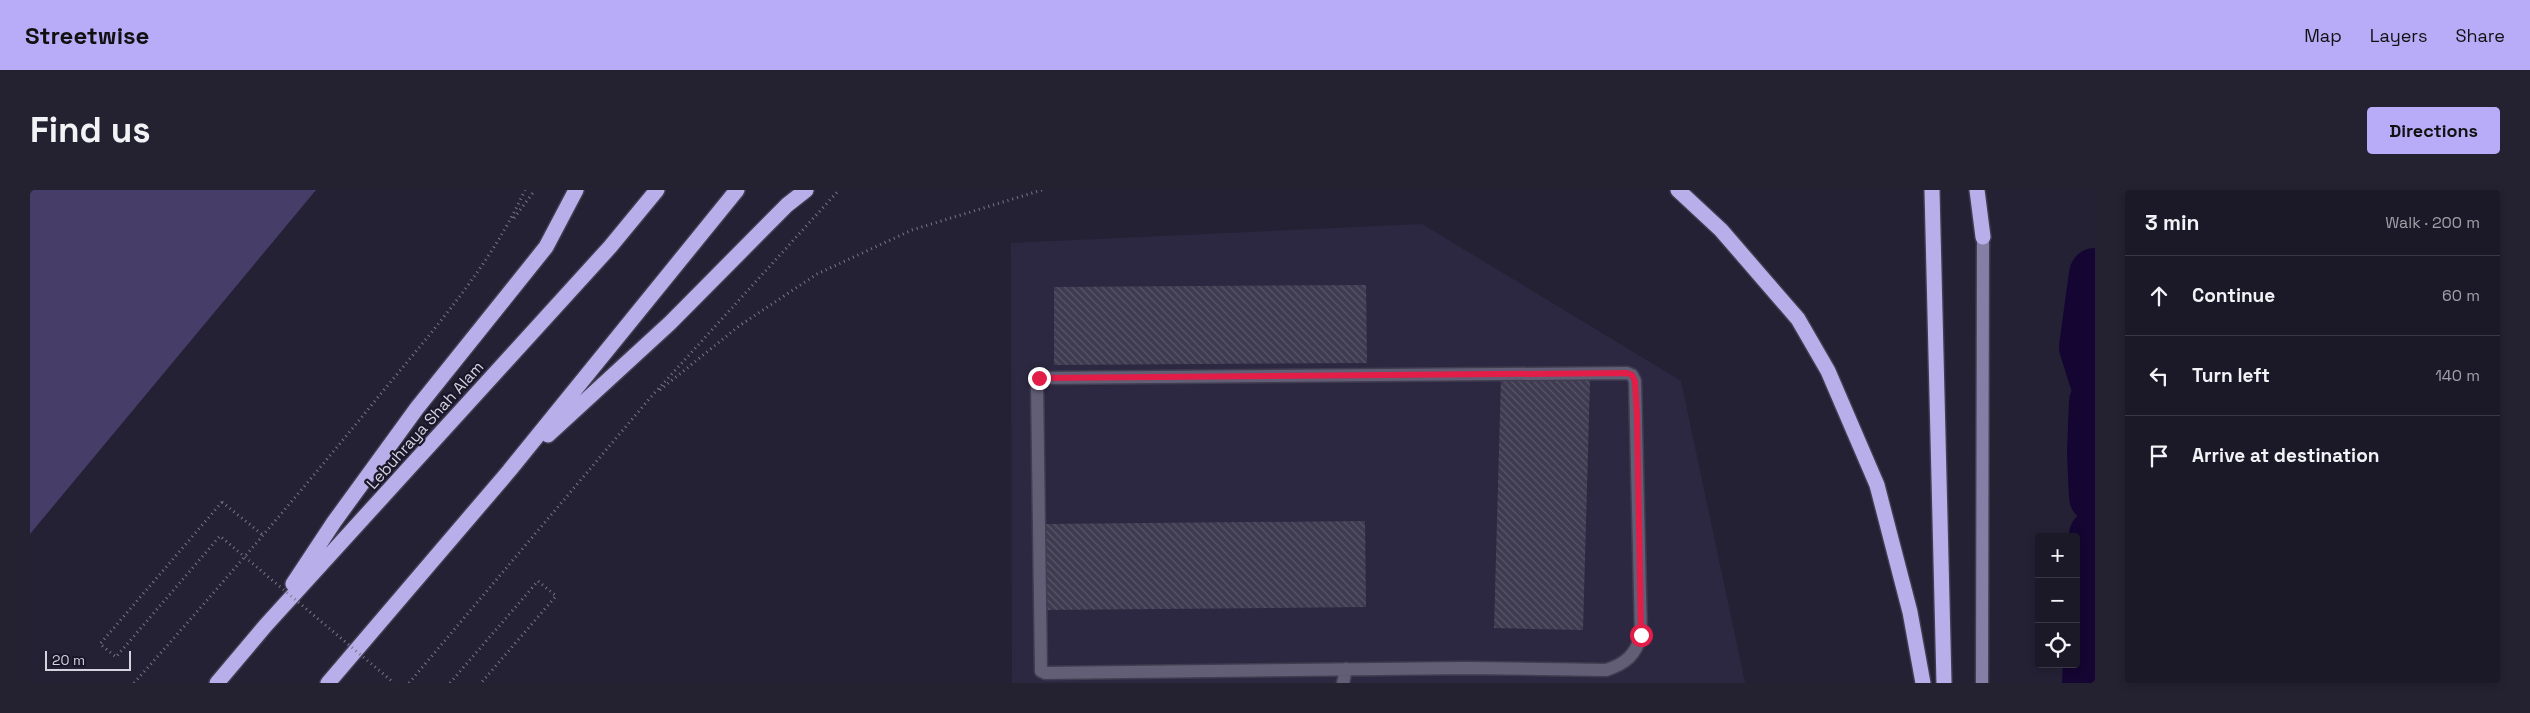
<!DOCTYPE html>
<html lang="en">
<head>
<meta charset="utf-8">
<style>
  :root { --surface:#1b1928; --page:#242230; --text:#f1f3f6; --muted:#a0a0a8; --line:#393845; --accent:#b8abf7 }
  body { margin:0; font-family:"Space Grotesk",sans-serif; background:var(--page); color:var(--text) }
  .controls { position:absolute; right:15px; bottom:15px; display:grid; overflow:hidden; border-radius:5px; box-shadow:0 2px 8px #0003 }
  .controls button { width:45px; height:45px; display:grid; place-items:center; padding:0; border:0; border-bottom:1px solid var(--line); background:var(--surface); color:var(--text); font:25px sans-serif }
  .scale { position:absolute; left:15px; bottom:12px; width:86px; box-sizing:border-box; padding-left:5px; border:2px solid #d4d3e0; border-top:0; font-size:14px; line-height:18px; white-space:nowrap; color:#d4d3e0; -webkit-text-stroke:4px #1b172a; paint-order:stroke }
  .stop { position:absolute; width:15px; height:15px; margin:-11px; border:4px solid #e11d48; border-radius:50%; background:#fff }
  .stop.end { background:#e11d48; border-color:#fff; box-shadow:0 1px 5px #0008 }
  .list { margin:0; padding:0; list-style:none }
  h2 { display:flex; justify-content:space-between; align-items:center; height:65px; margin:0; padding:0 20px; font-size:21px }
  h2 small { font-size:16px; font-weight:400; color:var(--muted) }
  .list li { display:grid; grid-template-columns:32px 1fr auto; gap:15px; align-items:center; box-sizing:border-box; height:80px; padding:0 20px; border-top:1px solid var(--line) }
  .list b { display:block; font-size:19px; white-space:nowrap }
  .list em { font-size:16px; font-style:normal; color:var(--muted) }
  .icon { flex:none; width:28px; height:28px; fill:none; stroke:currentColor; stroke-width:2; stroke-linecap:round; stroke-linejoin:round }
  .map { position:relative; flex:none; width:2065px; height:493px; overflow:hidden; border-radius:5px }
  header { display:flex; align-items:center; gap:30px; box-sizing:border-box; height:70px; padding:0 25px; background:var(--accent); color:#111 }
  header strong { font-size:24px }
  nav { display:flex; gap:28px; margin-inline-start:auto; font-size:18px }
  .intro { display:flex; align-items:center; justify-content:space-between; box-sizing:border-box; height:120px; padding:0 30px }
  h1 { margin:0; font-size:35px }
  .button { padding:12px 22px; border-radius:5px; background:var(--accent); color:#111; font-size:18px; font-weight:700 }
  main { display:flex; gap:30px; padding:0 30px }
  aside { flex:1; background:var(--surface); border-radius:5px; box-shadow:0 2px 8px #0003 }
  .map>svg:first-child { display:block }
</style>
</head>
<body>
<header>
<strong>Streetwise</strong>
<nav><a>Map</a><a>Layers</a><a>Share</a></nav>
</header>
<div class="intro"><h1>Find us</h1><a class="button">Directions</a></div>
<main>
<div class="map">
<svg width="2065" height="493" viewBox="0 0 2065 493">
  <defs>
    <pattern id="building-back-hatch" width="6" height="6" patternUnits="userSpaceOnUse" patternTransform="scale(1.25)"><rect width="6" height="6" fill="#3e3b50"/><path d="M-1 5l2 2M0 0l6 6M5-1l2 2" fill="none" stroke="#595669"/></pattern>
  </defs>
  <rect width="100%" height="100%" fill="#242135"/>
  <path fill="#2d2842" d="M 1392,34 L 1651,191 L 1715,493 L 982,493 L 981,53 Z"/>
  <path fill="#463d69" d="M 0,0 L 286,0 L 0,344 Z"/>
  <g fill="none" stroke-linecap="round" stroke-linejoin="round">
    <path stroke="#140532" stroke-width="52" d="M 2065,84 L 2055,157 L 2065,189
      M 2065,212 L 2063,262 L 2065,307
      M 2058,493 L 2065,345"/>
  </g>
  <path fill="url(#building-back-hatch)" d="M 1336,95 L 1337,173 L 1024,175 L 1024,97 Z
    M 1471,188 L 1560,190 L 1553,440 L 1464,438 Z
    M 1335,331 L 1336,417 L 1016,420 L 1016,334 Z"/>
  <g fill="none" stroke-linecap="round" stroke-linejoin="round">
    <g stroke="#403d50" stroke-width="15">
      <path id="lane" d="M 1597,183 L 1602,185 L 1605,191 L 1611,445 C 1606,465 1595,474 1576,480 L 1436,478 L 1015,483 L 1011,481 L 1007,193 L 1009,188 Z
        M 1313,493 L 1316,479"/>
    </g>
    <g stroke="#403d50" stroke-width="15">
      <path id="secondary" d="M 1952,493 L 1953,47"/>
    </g>
    <g stroke="#403d50" stroke-width="18">
      <path id="highway" d="M 1648,0 L 1691,40 L 1768,129 L 1798,181 L 1847,295 L 1880,422 L 1893,493
        M 1902,0 L 1914,493
        M 1947,0 L 1953,47
        M 518,245 L 640,133 L 757,15 L 776,0
        M 263,394 L 304,332 L 387,218 L 516,57 L 546,0
        M 187,493 L 236,435 L 580,57 L 627,0
        M 298,493 L 479,281 L 707,0"/>
    </g>
    <path stroke="#797788" stroke-width="3" stroke-dasharray="1 4" stroke-linecap="butt" d="M 484,28 L 505,0
      M 630,200 L 709,136 L 787,84 L 882,40 L 1012,0
      M 192,312 L 234,346
      M 104,493 C 188,399 270,303 349,206 C 403,140 460,77 495,0
      M 379,493 L 620,208 L 809,0
      M 420,493 L 508,391 L 526,406 L 451,493"/>
    <use href="#lane" stroke="#625e76" stroke-width="12"/>
    <use href="#secondary" stroke="#857fa5" stroke-width="12"/>
    <use href="#highway" stroke="#b8afea" stroke-width="15"/>
    <path stroke="#797788" stroke-width="3" stroke-dasharray="1 4" stroke-linecap="butt" d="M 192,312 L 70,454 L 86,467 L 190,346 L 364,493"/>
  </g>
  <g fill="none" stroke-linecap="round" stroke-linejoin="round">
    <path stroke="#e11d48" stroke-width="6" d="M 1009,188 L 1597,183 L 1602,185 L 1605,191 L 1607,225 L 1611,445"/>
  </g>
  <g text-anchor="middle" dominant-baseline="central" stroke-width="4.5" stroke-linejoin="round" paint-order="stroke">
    <g font-size="16" fill="#d4d3e0" stroke="#1b172a">
      <text transform="translate(395 235) rotate(-48)">Lebuhraya Shah Alam</text>
    </g>
  </g>
</svg>
<div class="controls">
<button>+</button>
<button>−</button>
<button><svg class="icon" aria-label="locate" viewBox="0 0 24 24"><circle cx="12" cy="12" r="6"/><path d="M12 2v4M12 18v4M2 12h4M18 12h4"/></svg></button>
</div>
<div class="scale">20 m</div>
<div class="stop" style="left:1611px;top:445px"></div>
<div class="stop end" style="left:1009px;top:188px"></div>
</div>
<aside>
<h2>3 min<small>Walk · 200 m</small></h2>
<ul class="list">
<li><svg class="icon" aria-label="ahead" viewBox="0 0 24 24"><path d="M12 20V5M6 11l6-6 6 6"/></svg><div><b>Continue</b></div><em>60 m</em></li>
<li><svg class="icon" aria-label="left" viewBox="0 0 24 24"><path d="M17 20v-9H6M10 6l-5 5 5 5"/></svg><div><b>Turn left</b></div><em>140 m</em></li>
<li><svg class="icon" aria-label="arrive" viewBox="0 0 24 24"><path d="M6 21V4h12l-3 4 3 4H6"/></svg><div><b>Arrive at destination</b></div></li>
</ul>
</aside>
</main>
</body>
</html>
